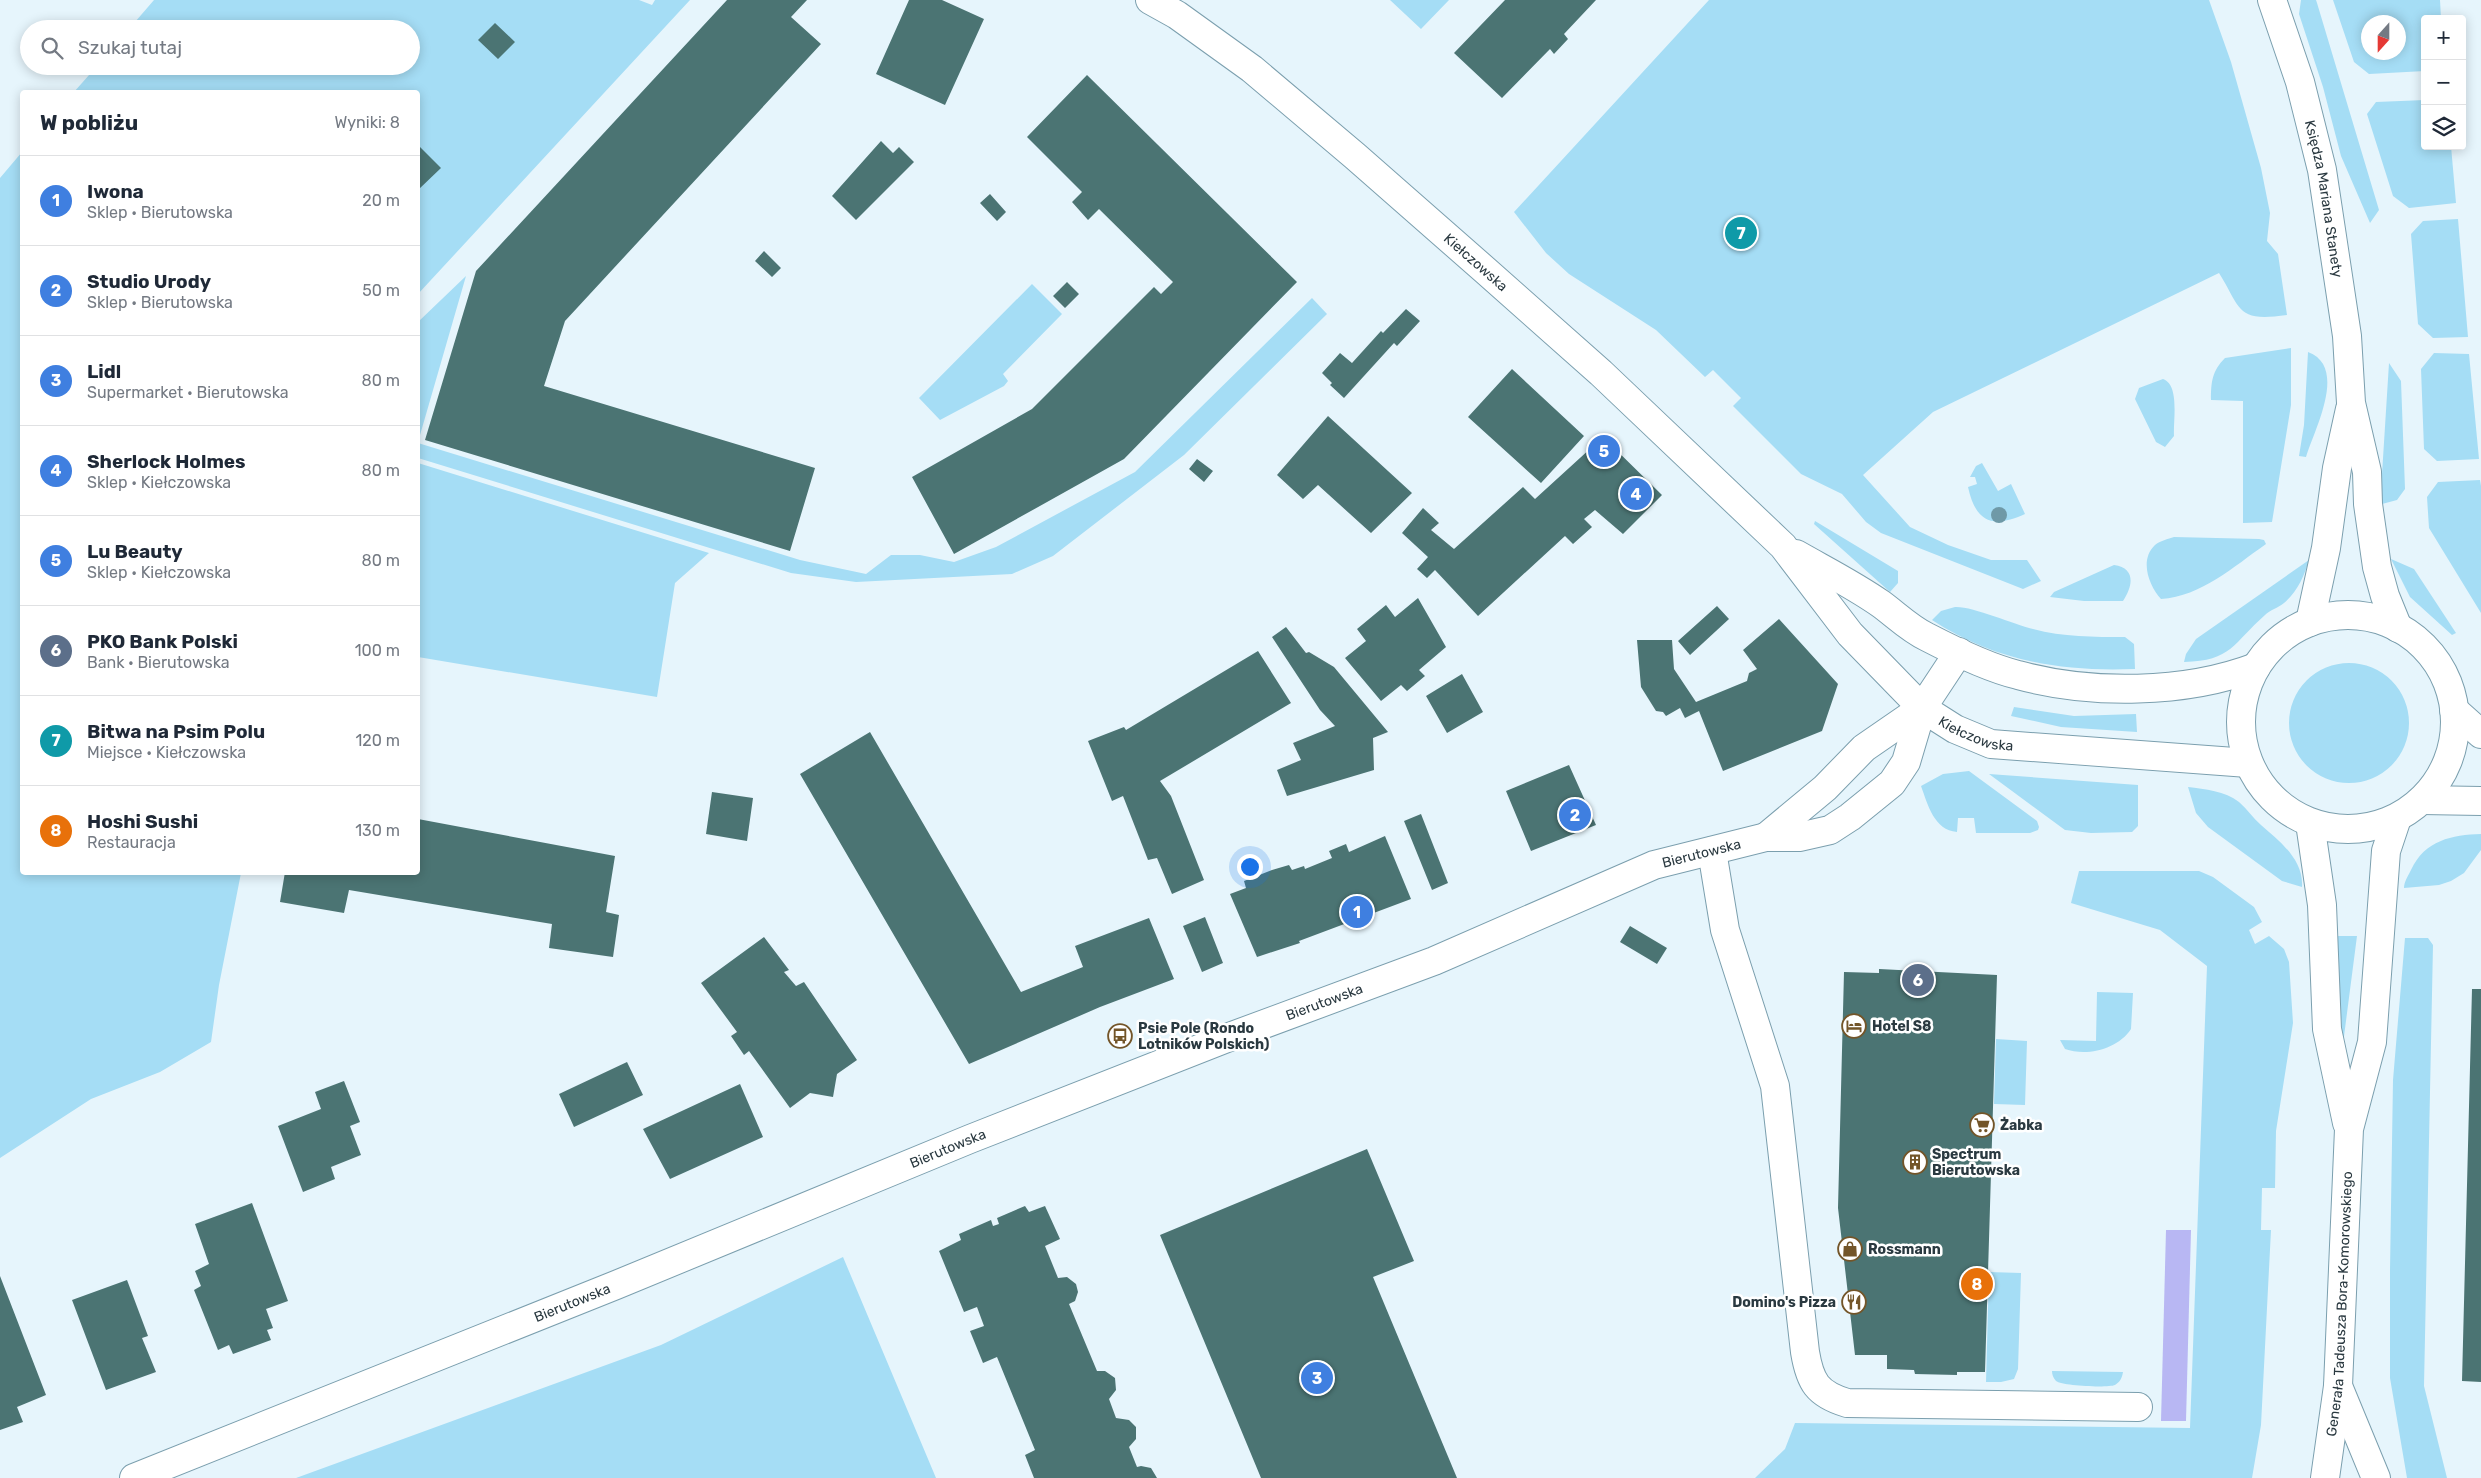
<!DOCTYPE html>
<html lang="pl">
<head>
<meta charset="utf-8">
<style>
  :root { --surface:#fff; --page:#f6f6f7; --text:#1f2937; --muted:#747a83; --line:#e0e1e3; --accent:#ea580c }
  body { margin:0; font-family:Rubik,sans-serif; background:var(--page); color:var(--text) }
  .controls { position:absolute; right:15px; top:15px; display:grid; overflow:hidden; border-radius:5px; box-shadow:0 2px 12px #0003 }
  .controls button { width:45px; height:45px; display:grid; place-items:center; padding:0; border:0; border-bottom:1px solid var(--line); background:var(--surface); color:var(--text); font:25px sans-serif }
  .compass { position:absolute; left:2361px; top:15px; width:45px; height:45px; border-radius:50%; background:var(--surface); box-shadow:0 2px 12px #0003; rotate:201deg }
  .you { position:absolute; left:1249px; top:866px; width:18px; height:18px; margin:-12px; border:4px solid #fff; border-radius:50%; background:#1a73e8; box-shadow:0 0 0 8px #1a73e833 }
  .badge { display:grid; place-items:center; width:32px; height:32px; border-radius:50%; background:var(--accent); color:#fff; font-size:16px; font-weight:700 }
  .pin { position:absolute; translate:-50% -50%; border:2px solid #fff; box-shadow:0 1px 5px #0006 }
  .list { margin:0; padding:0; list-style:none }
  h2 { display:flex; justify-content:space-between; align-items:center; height:65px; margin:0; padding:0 20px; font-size:21px }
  h2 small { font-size:16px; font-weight:400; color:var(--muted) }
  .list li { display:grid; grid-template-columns:32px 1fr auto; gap:15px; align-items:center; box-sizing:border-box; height:90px; padding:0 20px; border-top:1px solid var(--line) }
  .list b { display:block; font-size:19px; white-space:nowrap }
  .list p { margin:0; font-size:16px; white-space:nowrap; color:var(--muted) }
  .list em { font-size:16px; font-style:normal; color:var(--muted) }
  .icon { flex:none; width:28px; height:28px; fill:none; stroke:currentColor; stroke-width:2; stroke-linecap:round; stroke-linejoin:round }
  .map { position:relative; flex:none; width:2481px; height:1478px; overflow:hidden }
  .search { position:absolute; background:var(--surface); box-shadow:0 2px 12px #0003; left:20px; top:20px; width:400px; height:55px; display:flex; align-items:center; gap:12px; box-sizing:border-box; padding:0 18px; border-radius:28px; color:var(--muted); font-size:19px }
  .panel { position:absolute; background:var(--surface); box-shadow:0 2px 12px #0003; left:20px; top:90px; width:400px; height:785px; border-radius:5px }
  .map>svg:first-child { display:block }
</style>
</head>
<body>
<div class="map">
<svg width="2481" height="1478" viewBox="0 0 2481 1478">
  <rect width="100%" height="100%" fill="#e6f5fc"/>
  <path fill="#a5ddf5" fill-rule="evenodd" d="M 154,0 L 639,0 L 652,5 L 655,0 L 690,0 L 418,294 L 418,92 L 74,92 L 97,66 L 411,66 L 411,29 L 129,29 Z
    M 1390,0 L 1449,0 L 1421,29 Z
    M 1709,0 L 2209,0 L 2231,62 L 2261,168 L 2270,213 L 2267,241 L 2278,254 L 2287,315 C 2236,322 2242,310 2219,273 L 1933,412 L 1863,475 L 1910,527 L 1948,545 L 1991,560 L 2027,560 L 2041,581 L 2023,589 L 1881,533 L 1866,522 L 1842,494 L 1801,474 L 1733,406 L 1741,398 L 1713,370 L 1705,377 L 1656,330 L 1569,274 L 1546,253 L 1514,212 Z
    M 2301,0 L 2316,0 L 2317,3 L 2379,210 L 2370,223 L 2341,156 L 2323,87 L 2299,14 Z
    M 2333,0 L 2440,0 L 2441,19 L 2425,19 L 2425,71 L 2369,74 L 2354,62 ZM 2398,22 L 2398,52 L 2368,52 L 2368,22 Z
    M 2425,100 L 2425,146 L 2451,146 L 2456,203 L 2409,208 L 2393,196 L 2367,114 L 2376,102 Z
    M 22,152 L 22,872 L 241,873 L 219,985 L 211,1042 L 160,1072 L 91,1099 L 0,1158 L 0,178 Z
    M 2458,219 L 2468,337 L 2433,338 L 2418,324 L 2411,234 L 2423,221 Z
    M 466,276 L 418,442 L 418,322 Z
    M 1032,284 L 1062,314 L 1003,374 L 1008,381 L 1004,386 L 940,420 L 919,398 Z
    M 1312,298 L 1327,314 L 1184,455 L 1053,556 L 1012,574 L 856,582 L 791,573 L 418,458 L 418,443 L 800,560 L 866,574 L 891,555 L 920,555 L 954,562 L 996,547 L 1135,472 Z
    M 2291,348 L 2291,405 L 2272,522 L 2243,523 L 2243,401 L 2211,400 C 2211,382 2212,371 2225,358 Z
    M 2308,352 C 2348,367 2315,428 2306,457 L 2299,456 L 2304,425 Z
    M 2434,353 L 2469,354 L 2479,459 L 2437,461 L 2424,449 L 2421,369 Z
    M 2389,363 L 2401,381 L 2405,489 L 2397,500 L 2382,504 L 2381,490 Z
    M 2163,379 C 2180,385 2173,421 2174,436 L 2165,447 L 2156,442 L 2135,399 L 2139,388 Z
    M 418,463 L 709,553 L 675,583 L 657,697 L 418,657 Z
    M 1982,463 L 1998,491 L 2011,484 L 2025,514 C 1994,528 1976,524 1968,487 L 1977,484 L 1975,477 L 1970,477 L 1976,466 Z
    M 2480,480 L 2481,486 L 2481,613 L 2429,528 L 2427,497 L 2438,482 Z
    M 1815,521 L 1898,571 L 1898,583 L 1890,592 L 1814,524 Z
    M 2174,537 L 2259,539 L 2264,540 L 2266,544 C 2233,567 2202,596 2161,599 C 2149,586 2139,560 2155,545 C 2160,541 2168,539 2174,537 Z
    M 2391,559 L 2414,569 L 2456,633 L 2452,635 L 2410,597 Z
    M 2309,560 C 2304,576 2298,591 2284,603 C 2278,608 2270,610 2265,615 C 2233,643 2232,661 2184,662 L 2186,654 L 2196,639 Z
    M 2114,565 C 2136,568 2133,586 2123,601 L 2084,601 L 2050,597 L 2054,592 Z
    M 1955,607 C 1972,606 2013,624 2033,629 C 2063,637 2094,637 2125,637 L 2134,644 L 2135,669 C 2061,672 1995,661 1932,620 L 1941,611 Z
    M2289 723a60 60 0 1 1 120 0a60 60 0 1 1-120 0Z
    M 2014,707 L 2074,716 L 2136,714 L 2137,732 L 2061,727 L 2011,716 Z
    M 1969,771 L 2037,821 L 2039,827 L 2038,830 L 2030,833 L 1976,833 L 1974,818 L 1958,818 L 1957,832 C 1934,830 1928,805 1921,786 L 1943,774 Z
    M 1989,774 L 2138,785 L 2138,826 L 2132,832 L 2091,833 L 2065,830 Z
    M 2188,787 C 2205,789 2225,791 2239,802 C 2247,809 2253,818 2261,825 C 2278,840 2304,859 2302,887 L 2282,881 L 2208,827 L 2196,813 Z
    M 2481,834 L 2481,850 L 2464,873 L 2451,881 L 2439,885 L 2404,888 C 2404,882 2408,876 2411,870 C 2425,840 2452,835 2481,834 Z
    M 2079,871 L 2199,871 L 2213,877 L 2254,907 L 2262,922 L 2249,930 L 2255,944 L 2269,936 L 2284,949 L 2289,962 L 2293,1023 L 2276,1131 L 2275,1188 L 2262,1188 L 2261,1230 L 2271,1230 L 2261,1425 L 2252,1478 L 1755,1478 L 1785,1449 L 1795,1423 L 2190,1428 L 2207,966 L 2160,930 L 2071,903 Z
    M 2335,936 L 2357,936 L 2343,1044 Z
    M 2405,938 L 2428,938 L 2433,945 L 2424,1386 L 2447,1478 L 2407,1478 L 2390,1378 L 2390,1270 L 2393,1080 Z
    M 2097,992 L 2133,993 L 2131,1029 C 2118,1049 2087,1057 2065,1049 L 2060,1040 L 2096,1041 Z
    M 1996,1039 L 2027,1041 L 2025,1105 L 1994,1104 Z
    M 843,1257 L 936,1478 L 296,1478 L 661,1345 Z
    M 1989,1272 L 2021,1273 L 2018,1369 L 2014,1379 L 2001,1382 L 1986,1382 Z
    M 2052,1371 L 2123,1372 C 2122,1378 2120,1382 2115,1385 C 2108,1388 2062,1386 2056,1381 C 2053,1378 2052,1374 2052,1371 Z"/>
  <path fill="#b8b7f3" d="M 2166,1230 L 2191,1230 L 2186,1421 L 2161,1421 Z"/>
  <path fill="#4b7473" d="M 727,0 L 807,0 L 791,17 L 821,44 L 565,321 L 544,386 L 815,468 L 790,551 L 425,440 L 476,271 Z
    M 909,0 L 942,0 L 984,19 L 945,105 L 876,74 Z
    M 1505,0 L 1596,0 L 1564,34 L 1568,39 L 1554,54 L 1550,49 L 1502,98 L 1454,53 Z
    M 495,23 L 515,42 L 498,59 L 478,40 Z
    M 1087,75 L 1297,282 L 1124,459 L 954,554 L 912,477 L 1032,409 L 1154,287 L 1161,294 L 1173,282 L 1099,209 L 1088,220 L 1072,202 L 1082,192 L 1027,137 Z
    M 881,141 L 893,153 L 899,147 L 914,162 L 856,220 L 832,196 Z
    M 418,145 L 441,168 L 418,190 Z
    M 990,194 L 1006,212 L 997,221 L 980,203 Z
    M 764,251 L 781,268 L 772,277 L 755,261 Z
    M 1067,282 L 1079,294 L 1065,308 L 1053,296 Z
    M 1406,309 L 1420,321 L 1397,346 L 1394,343 L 1344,398 L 1330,385 L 1332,383 L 1322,373 L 1340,353 L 1352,363 L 1381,331 L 1383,333 Z
    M 1512,369 L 1584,436 L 1541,483 L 1468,417 Z
    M 1328,416 L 1412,493 L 1371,533 L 1318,485 L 1303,499 L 1277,475 Z
    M 1603,437 L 1662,495 L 1623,534 L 1595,510 L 1584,519 L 1592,527 L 1573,544 L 1565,536 L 1478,616 L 1435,570 L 1427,578 L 1417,569 L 1428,557 L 1402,533 L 1423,508 L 1439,523 L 1431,530 L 1454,549 L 1523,487 L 1535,499 Z
    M 1197,459 L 1213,471 L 1204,482 L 1189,469 Z
    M 1418,598 L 1446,647 L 1419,670 L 1425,676 L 1407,691 L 1401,685 L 1381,701 L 1345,658 L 1366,641 L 1357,629 L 1386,605 L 1395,617 Z
    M 1717,606 L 1729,619 L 1690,655 L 1678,641 Z
    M 1779,619 L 1838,684 L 1822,731 L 1723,771 L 1699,711 L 1685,718 L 1680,708 L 1666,716 L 1663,712 L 1656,711 L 1641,687 L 1637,640 L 1672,640 L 1674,669 L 1696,702 L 1747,681 L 1749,673 L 1757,669 L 1743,650 Z
    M 1286,627 L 1306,653 L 1309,652 L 1334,667 L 1388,732 L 1373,738 L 1374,770 L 1287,796 L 1277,770 L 1301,760 L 1293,743 L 1335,726 L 1320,710 L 1272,637 Z
    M 1258,651 L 1291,703 L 1160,781 L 1171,796 L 1204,880 L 1172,894 L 1157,858 L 1148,860 L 1123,796 L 1112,801 L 1088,741 L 1124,727 L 1126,730 Z
    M 1462,674 L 1483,712 L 1447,733 L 1426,696 Z
    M 870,732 L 1021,992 L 1083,967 L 1075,946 L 1149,918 L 1174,979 L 1100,1007 L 969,1064 L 800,774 Z
    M 1569,765 L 1596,825 L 1531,851 L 1506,791 Z
    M 712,792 L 753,798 L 747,841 L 706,834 Z
    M 1421,814 L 1448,883 L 1432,890 L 1404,821 Z
    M 418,819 L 615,856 L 606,912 L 619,915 L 613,957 L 549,948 L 552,924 L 349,890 L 344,913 L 280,902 L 285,872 L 418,872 Z
    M 1385,836 L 1411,899 L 1299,941 L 1300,943 L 1257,957 L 1230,894 L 1246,888 L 1244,881 L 1272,870 L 1289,865 L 1292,870 L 1304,866 L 1305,869 L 1332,858 L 1329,851 L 1346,844 L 1349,852 Z
    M 1205,917 L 1223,963 L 1202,972 L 1183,926 Z
    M 1630,926 L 1667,948 L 1657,964 L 1620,942 Z
    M 764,937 L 789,970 L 784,972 L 796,986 L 804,982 L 857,1060 L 837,1074 L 833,1097 L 810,1093 L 790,1108 L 749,1051 L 744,1055 L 731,1036 L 737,1032 L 701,983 Z
    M 1879,969 L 1997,975 L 1985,1372 L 1957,1372 L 1957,1375 L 1915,1374 L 1914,1370 L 1887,1369 L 1887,1355 L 1855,1355 L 1838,1208 L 1844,972 L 1879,973 Z
    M 2472,989 L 2481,989 L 2481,1382 L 2462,1381 Z
    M 627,1062 L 643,1095 L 574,1127 L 559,1094 Z
    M 344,1081 L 360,1122 L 350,1126 L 361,1155 L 331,1167 L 335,1179 L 303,1192 L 278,1126 L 321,1109 L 315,1092 Z
    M 740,1084 L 763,1137 L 670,1179 L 643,1129 Z
    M 1367,1149 L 1414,1261 L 1373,1277 L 1457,1478 L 1261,1478 L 1160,1235 Z
    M 252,1203 L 288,1301 L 266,1309 L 273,1328 L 267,1330 L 271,1340 L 233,1354 L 229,1345 L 218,1350 L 194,1290 L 201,1286 L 195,1271 L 209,1264 L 195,1224 Z
    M 1025,1206 L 1029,1212 L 1045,1206 L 1060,1239 L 1045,1246 L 1058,1278 L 1067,1277 L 1076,1284 L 1078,1292 L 1075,1301 L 1069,1304 L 1097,1371 L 1105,1371 L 1115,1378 L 1116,1390 L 1109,1399 L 1116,1418 L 1129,1420 L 1136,1427 L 1136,1439 L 1129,1447 L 1137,1467 L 1141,1466 L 1151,1468 L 1157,1478 L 1034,1478 L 1025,1455 L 1035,1450 L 997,1357 L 983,1363 L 970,1331 L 984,1326 L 977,1307 L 964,1312 L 939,1251 L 961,1240 L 959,1234 L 991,1220 L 993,1226 L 999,1224 L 997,1218 Z
    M 0,1276 L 46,1395 L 17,1407 L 23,1422 L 0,1430 Z
    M 127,1280 L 148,1336 L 142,1338 L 156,1372 L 106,1390 L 72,1300 Z"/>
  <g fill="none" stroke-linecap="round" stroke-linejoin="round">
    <g stroke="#7b9fae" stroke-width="30">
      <g id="minor">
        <path id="s1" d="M 1150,0 L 1177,15 L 1252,69 L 1355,156 L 1486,271 L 1601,373 L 1783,546 L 1850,634 L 1922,708 L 1955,729 L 1991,744 L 2248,763"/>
        <path id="s2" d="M 2272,0 L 2300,82 L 2322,170 L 2347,336 L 2351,403 L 2367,472 L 2368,504 L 2377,567 L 2385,596 L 2398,628"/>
        <path d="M 1796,554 C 1824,570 1854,585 1881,604 C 1896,615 1910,629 1927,637 C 1954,651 1989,668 2018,675 C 2091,695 2185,694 2256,667"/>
        <circle cx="2348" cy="722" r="107"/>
        <path d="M 2310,622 L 2326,548 L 2337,468 L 2350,409"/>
        <path d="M 2454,710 L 2481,734"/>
        <path d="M 2422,800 L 2481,801"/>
        <path d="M 2310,823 L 2322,905 L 2327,1029 L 2347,1123"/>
        <path d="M 1766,837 L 1825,788 L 1864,748 L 1922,708"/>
        <path d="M 1712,851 L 1725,930 L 1775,1086 L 1805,1352 C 1810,1382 1817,1394 1847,1403 L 2138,1407"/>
        <path id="s3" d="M 134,1478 L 616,1285 L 970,1139 L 1232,1036 L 1434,961 L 1654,865 L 1766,837 L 1799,837 L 1830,830 L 1850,817 L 1892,783 L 1906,762 L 1922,708 L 1959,652"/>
        <path id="s4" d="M 2325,1478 L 2338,1386 L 2349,1129 L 2372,1042 L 2386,851 L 2397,818"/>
      </g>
    </g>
    <g stroke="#7b9fae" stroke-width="30">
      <path id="major" d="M 2338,1386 L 2376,1478"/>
    </g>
    <use href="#minor" stroke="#fff" stroke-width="28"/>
    <use href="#major" stroke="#fff" stroke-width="28"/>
  </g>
  <circle fill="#6f99a7" cx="1999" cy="515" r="8"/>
  <defs>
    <g id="hotel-ring" transform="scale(1.25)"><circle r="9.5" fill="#fff" stroke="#735529" stroke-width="1.5"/><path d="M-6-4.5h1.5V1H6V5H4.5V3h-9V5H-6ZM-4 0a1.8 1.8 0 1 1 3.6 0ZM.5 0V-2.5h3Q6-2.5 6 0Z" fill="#735529"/></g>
    <g id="bus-ring" transform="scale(1.25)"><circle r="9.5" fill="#fff" stroke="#735529" stroke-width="1.5"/><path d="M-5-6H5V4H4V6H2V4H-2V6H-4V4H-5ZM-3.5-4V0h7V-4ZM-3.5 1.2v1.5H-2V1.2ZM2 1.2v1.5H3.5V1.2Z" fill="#735529"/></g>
    <g id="supermarket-ring" transform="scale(1.25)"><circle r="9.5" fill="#fff" stroke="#735529" stroke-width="1.5"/><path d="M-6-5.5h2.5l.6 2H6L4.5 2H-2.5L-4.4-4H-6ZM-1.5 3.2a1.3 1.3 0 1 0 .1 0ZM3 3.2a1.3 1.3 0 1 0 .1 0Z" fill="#735529"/></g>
    <g id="building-ring" transform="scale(1.25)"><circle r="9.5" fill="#fff" stroke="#735529" stroke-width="1.5"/><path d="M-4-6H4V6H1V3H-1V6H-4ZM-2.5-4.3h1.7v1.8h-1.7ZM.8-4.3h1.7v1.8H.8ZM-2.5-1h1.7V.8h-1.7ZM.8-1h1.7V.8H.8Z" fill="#735529"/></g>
    <g id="shop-ring" transform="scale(1.25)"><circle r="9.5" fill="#fff" stroke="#735529" stroke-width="1.5"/><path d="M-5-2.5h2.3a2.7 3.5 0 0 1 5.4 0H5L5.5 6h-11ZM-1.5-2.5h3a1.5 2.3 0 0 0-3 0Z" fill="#735529"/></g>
    <g id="restaurant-ring" transform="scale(1.25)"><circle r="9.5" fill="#fff" stroke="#735529" stroke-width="1.5"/><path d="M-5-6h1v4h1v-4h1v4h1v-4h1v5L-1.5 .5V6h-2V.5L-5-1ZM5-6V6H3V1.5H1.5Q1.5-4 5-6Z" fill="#735529"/></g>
  </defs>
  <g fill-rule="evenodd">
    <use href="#hotel-ring" x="1854" y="1026"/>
    <use href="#bus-ring" x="1120" y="1036"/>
    <use href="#supermarket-ring" x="1982" y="1125"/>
    <use href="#building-ring" x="1915" y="1162"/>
    <use href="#shop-ring" x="1850" y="1249"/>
    <use href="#restaurant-ring" x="1854" y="1302"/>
  </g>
  <g text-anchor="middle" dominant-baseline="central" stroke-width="5" stroke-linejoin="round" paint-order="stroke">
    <g font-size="14" fill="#2a3940" stroke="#fff">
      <text stroke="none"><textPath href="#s2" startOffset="206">Księdza Mariana Stanety</textPath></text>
      <text stroke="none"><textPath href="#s1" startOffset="419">Kiełczowska</textPath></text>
      <text stroke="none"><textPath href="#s1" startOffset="1112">Kiełczowska</textPath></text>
      <text stroke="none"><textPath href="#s3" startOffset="1688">Bierutowska</textPath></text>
      <text stroke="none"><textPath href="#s3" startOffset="1282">Bierutowska</textPath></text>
      <text stroke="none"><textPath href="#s3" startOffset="878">Bierutowska</textPath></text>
      <text stroke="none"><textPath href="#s3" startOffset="472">Bierutowska</textPath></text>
      <text stroke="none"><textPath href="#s4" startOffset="175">Generała Tadeusza Bora-Komorowskiego</textPath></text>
    </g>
    <g font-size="14" font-weight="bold" fill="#2a3940" stroke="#fff" text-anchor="start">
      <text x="1872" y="1026">Hotel S8</text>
      <text x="1138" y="1028">Psie Pole (Rondo<tspan x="1138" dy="16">Lotników Polskich)</tspan></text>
      <text x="2000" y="1125">Żabka</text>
      <text x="1932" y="1154">Spectrum<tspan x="1932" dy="16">Bierutowska</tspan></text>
      <text x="1868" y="1249">Rossmann</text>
      <text x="1836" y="1302" text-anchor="end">Domino's Pizza</text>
    </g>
  </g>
</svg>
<div class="controls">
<button>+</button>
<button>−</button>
<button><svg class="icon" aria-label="layers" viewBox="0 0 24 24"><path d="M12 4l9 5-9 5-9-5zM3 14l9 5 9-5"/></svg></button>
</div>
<svg class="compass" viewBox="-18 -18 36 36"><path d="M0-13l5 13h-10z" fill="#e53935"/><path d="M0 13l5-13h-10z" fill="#747a83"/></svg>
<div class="you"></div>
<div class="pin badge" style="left:1357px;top:912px;background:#3f7fe0">1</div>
<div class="pin badge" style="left:1575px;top:815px;background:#3f7fe0">2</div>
<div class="pin badge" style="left:1317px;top:1378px;background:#3f7fe0">3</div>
<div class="pin badge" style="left:1636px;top:494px;background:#3f7fe0">4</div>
<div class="pin badge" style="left:1604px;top:451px;background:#3f7fe0">5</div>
<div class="pin badge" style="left:1918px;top:980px;background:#5c6f8a">6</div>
<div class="pin badge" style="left:1741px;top:233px;background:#0f9aa8">7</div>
<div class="pin badge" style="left:1977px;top:1284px;background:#e8710a">8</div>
<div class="search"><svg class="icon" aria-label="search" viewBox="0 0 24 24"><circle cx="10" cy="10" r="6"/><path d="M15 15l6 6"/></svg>Szukaj tutaj</div>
<section class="panel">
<h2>W pobliżu<small>Wyniki: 8</small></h2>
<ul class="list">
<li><span class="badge" style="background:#3f7fe0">1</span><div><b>Iwona</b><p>Sklep · Bierutowska</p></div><em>20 m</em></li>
<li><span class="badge" style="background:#3f7fe0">2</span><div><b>Studio Urody</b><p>Sklep · Bierutowska</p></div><em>50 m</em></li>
<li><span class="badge" style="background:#3f7fe0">3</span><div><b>Lidl</b><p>Supermarket · Bierutowska</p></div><em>80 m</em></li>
<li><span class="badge" style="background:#3f7fe0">4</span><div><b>Sherlock Holmes</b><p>Sklep · Kiełczowska</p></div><em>80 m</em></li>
<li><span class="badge" style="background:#3f7fe0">5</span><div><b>Lu Beauty</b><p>Sklep · Kiełczowska</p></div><em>80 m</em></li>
<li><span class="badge" style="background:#5c6f8a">6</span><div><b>PKO Bank Polski</b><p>Bank · Bierutowska</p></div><em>100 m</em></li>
<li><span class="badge" style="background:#0f9aa8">7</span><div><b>Bitwa na Psim Polu</b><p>Miejsce · Kiełczowska</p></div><em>120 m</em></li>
<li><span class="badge" style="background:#e8710a">8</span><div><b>Hoshi Sushi</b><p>Restauracja</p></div><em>130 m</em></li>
</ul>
</section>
</div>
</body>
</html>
